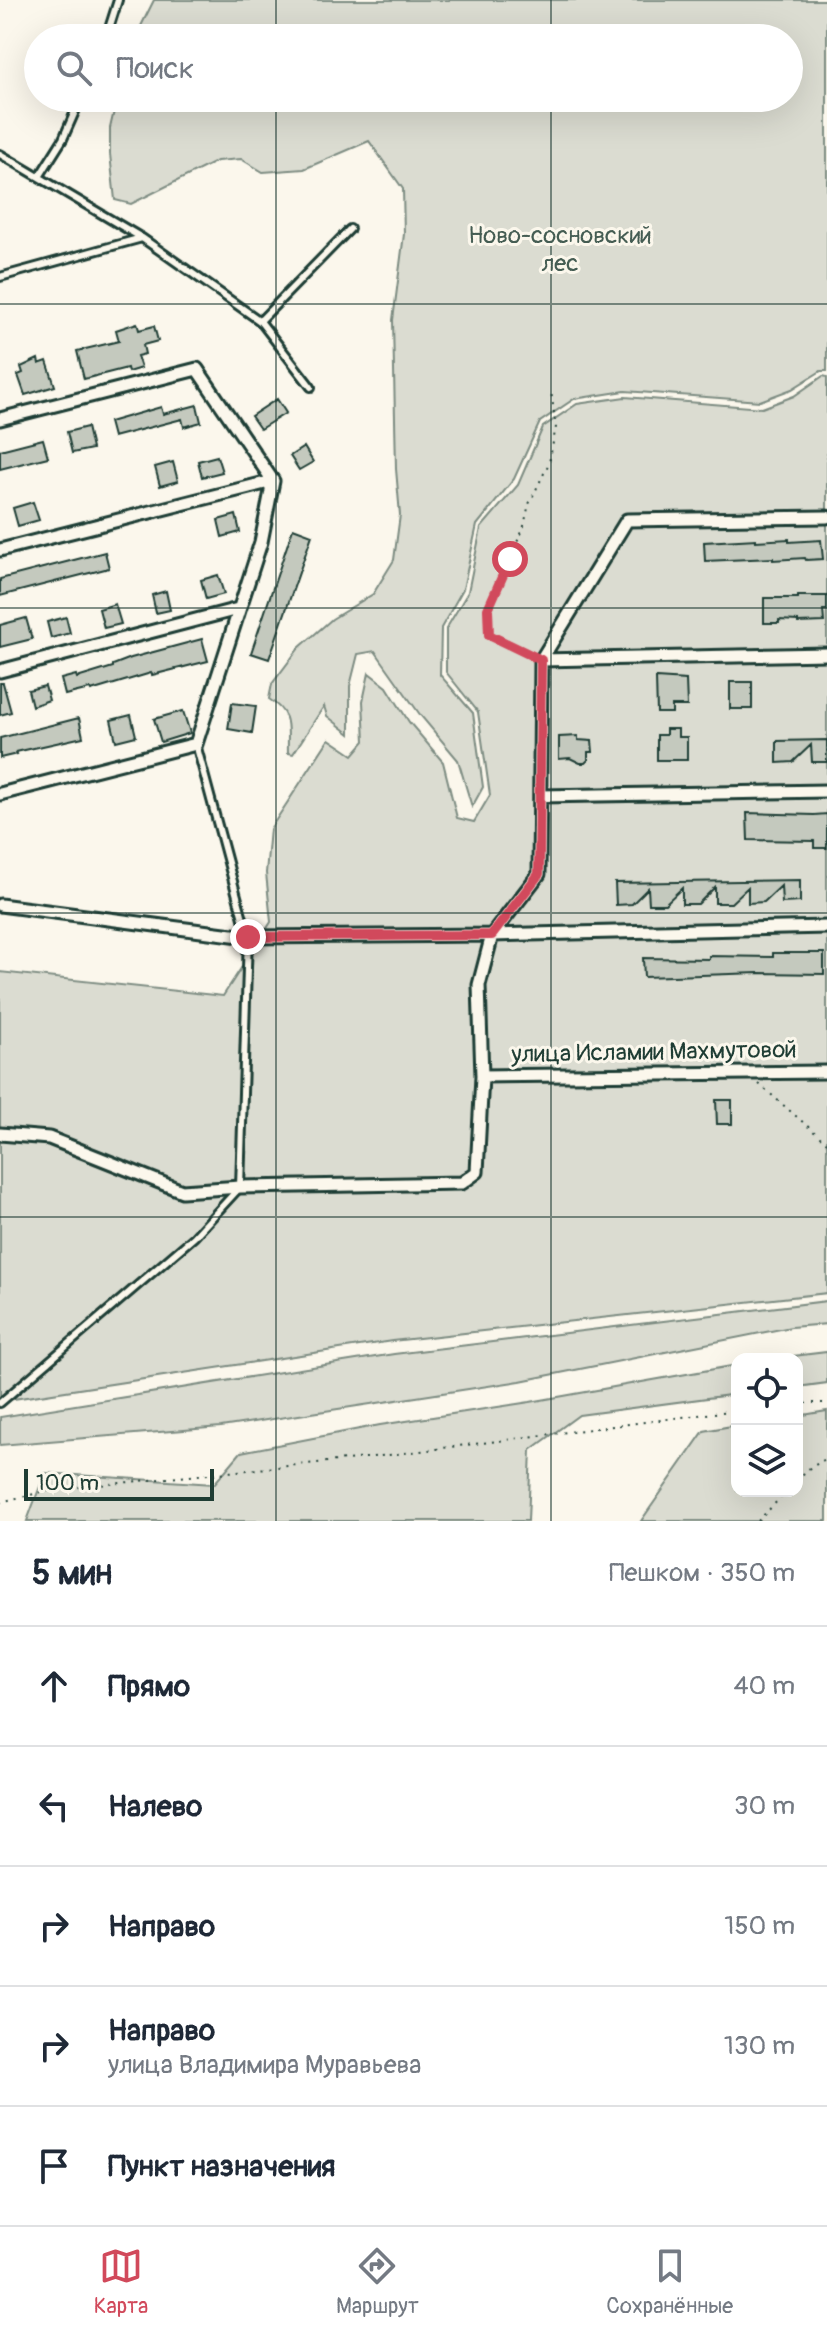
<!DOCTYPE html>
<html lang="ru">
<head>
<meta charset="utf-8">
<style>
  :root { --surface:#fff; --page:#f6f6f7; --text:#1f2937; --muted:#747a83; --line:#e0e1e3; --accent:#d1495b }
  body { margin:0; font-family:Pangolin,sans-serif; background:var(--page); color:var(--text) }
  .controls { position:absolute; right:24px; bottom:24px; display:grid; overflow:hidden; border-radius:16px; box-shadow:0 8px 32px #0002 }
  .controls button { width:72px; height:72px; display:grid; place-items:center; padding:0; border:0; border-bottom:2px solid var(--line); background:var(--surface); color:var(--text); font:40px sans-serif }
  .scale { position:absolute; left:24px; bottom:20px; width:190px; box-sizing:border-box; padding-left:8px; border:4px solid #1f3d34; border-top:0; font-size:22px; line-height:28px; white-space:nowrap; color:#1f3d34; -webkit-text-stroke:6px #fbf7ec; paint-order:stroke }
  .stop { position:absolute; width:24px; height:24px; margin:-18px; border:6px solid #d1495b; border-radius:50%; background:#fff }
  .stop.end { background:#d1495b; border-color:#fff; box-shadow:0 2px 8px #0008 }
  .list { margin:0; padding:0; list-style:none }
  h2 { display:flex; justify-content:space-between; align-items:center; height:104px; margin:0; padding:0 32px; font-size:34px }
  h2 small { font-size:26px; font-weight:400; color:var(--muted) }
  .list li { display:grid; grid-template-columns:52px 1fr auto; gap:24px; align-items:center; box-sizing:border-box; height:120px; padding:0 32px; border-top:2px solid var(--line) }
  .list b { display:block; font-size:30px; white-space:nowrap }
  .list p { margin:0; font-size:26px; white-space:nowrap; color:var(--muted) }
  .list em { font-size:26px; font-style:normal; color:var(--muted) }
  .icon { flex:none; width:44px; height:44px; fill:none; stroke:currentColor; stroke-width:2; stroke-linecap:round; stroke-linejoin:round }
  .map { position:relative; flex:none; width:827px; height:1521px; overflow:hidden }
  .search { position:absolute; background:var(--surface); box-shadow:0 8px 32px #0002; left:24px; right:24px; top:24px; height:88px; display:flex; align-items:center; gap:20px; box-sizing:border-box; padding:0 28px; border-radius:44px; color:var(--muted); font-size:30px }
  .sheet { height:704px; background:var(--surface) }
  nav { display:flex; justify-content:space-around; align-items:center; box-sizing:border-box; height:112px; border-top:2px solid var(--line); background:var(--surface); font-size:22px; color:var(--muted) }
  nav a { display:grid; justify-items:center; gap:4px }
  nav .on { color:var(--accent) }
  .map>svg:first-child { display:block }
</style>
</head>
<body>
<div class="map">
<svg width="827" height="1521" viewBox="0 0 827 1521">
  <rect width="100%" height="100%" fill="#fbf7ec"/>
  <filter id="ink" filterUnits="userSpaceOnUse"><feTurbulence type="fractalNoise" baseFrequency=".0125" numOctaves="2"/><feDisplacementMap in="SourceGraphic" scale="16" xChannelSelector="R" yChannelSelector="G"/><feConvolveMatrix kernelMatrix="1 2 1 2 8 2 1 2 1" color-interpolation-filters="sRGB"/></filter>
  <g filter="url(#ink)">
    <path fill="#dbdcd1" stroke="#7d8c82" stroke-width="2" d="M 154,0 L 827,0 L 827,371 L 821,371 L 792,389 L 760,401 L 625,391 L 574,399 L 540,422 L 514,479 L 477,525 L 463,589 L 441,628 L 440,675 L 473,713 L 483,787 L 472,807 L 458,760 L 421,716 L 375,651 L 358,654 L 350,686 L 350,734 L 327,716 L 324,706 L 293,754 L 288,753 C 287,726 293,715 269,699 L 272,684 L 299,648 L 332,619 L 373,594 L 394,560 L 400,515 L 396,469 L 393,320 L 404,234 L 403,189 L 369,141 L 304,169 L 263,172 L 241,159 L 217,161 L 131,204 L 115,200 L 110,154 L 110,128 L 117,98 L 789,98 L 789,38 L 135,38 Z
      M 823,376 L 827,377 L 827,1293 L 392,1341 L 0,1401 L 0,972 L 223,996 L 271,922 L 266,873 L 270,829 L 329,739 L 353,755 L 365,741 L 363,701 L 369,673 L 387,687 L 409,722 L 443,762 L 457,818 L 474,822 L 490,795 L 478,712 L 446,672 L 446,629 L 468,592 L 481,528 L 518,485 L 543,427 L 577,404 L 625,397 L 762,408 L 794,396 Z
      M 827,1301 L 827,1324 L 791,1327 L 520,1381 L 221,1427 L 0,1445 L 0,1417 L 394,1354 Z
      M 827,1352 L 827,1383 L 797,1387 L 797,1359 L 768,1359 Z
      M 737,1365 L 737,1394 L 579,1415 L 531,1450 L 528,1521 L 27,1521 L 45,1473 L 214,1484 L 241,1452 L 380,1425 L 530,1402 Z
      M 827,1411 L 827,1521 L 641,1521 L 704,1431 L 737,1425 L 737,1491 L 797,1491 L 797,1416 Z"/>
    <path fill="#c4c9be" stroke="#1f3d34" stroke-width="2" d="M 137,323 L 139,330 L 154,326 L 158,341 L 143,345 L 145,354 L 137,356 L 141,368 L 128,372 L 127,368 L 84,379 L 77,351 L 119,341 L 116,330 Z
      M 38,359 L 39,364 L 47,361 L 55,386 L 25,395 L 18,375 L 23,373 L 21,367 Z
      M 277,399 L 286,413 L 260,429 L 251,416 Z
      M 197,405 L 201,422 L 184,427 L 182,419 L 113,437 L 109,422 L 161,407 L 163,414 Z
      M 87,427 L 92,449 L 72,453 L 67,432 Z
      M 43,439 L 48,457 L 0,469 L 0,450 Z
      M 304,447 L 313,462 L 299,470 L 290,456 Z
      M 217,456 L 222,472 L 202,477 L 198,461 Z
      M 173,462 L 178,481 L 160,486 L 155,467 Z
      M 33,502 L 39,520 L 18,526 L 13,508 Z
      M 236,515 L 240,532 L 222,537 L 218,520 Z
      M 293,528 L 312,535 L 269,659 L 251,653 Z
      M 756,539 L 756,541 L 789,539 L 789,542 L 821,540 L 823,559 L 806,560 L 805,558 L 773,560 L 773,558 L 705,561 L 704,542 Z
      M 105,552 L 109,568 L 0,596 L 0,579 Z
      M 218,575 L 224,594 L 206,599 L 201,580 Z
      M 166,591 L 170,610 L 156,613 L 152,595 Z
      M 798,596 L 827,596 L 827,610 L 823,610 L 824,622 L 798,623 L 798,621 L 779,620 L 779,623 L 764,623 L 764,598 L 798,598 Z
      M 115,604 L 121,624 L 104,628 L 99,609 Z
      M 66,617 L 70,633 L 51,638 L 47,622 Z
      M 26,618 L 32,639 L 0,647 L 0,625 Z
      M 202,639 L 208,661 L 152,675 L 151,673 L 91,691 L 90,689 L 65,695 L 61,679 L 76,675 L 77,678 L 113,667 L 113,665 L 131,658 Z
      M 656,678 L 686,680 L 687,706 L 672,706 L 672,713 L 657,713 Z
      M 730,682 L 752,682 L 752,709 L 730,709 Z
      M 0,683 L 3,683 L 11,712 L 0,715 Z
      M 45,686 L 49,700 L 32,706 L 28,690 Z
      M 232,703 L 256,706 L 252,733 L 228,729 Z
      M 183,711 L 190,733 L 161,742 L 154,719 Z
      M 131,715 L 136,736 L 116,741 L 111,720 Z
      M 79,718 L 83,737 L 16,752 L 17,754 L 0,758 L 0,738 Z
      M 666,729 L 678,729 L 678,737 L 687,737 L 687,760 L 657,760 L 657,735 L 666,735 Z
      M 578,736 L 578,740 L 592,741 L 593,752 L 588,752 L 588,760 L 585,763 L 580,763 L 570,758 L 559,759 L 559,737 Z
      M 827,740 L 827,762 L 812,762 L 811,745 L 793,762 L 777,763 L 777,741 Z
      M 747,813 L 814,815 L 827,814 L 827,848 L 814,848 L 814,841 L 748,840 Z
      M 800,880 L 800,902 L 782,903 L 781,886 L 764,902 L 748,903 L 748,887 L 731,903 L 715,903 L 715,887 L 698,904 L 682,904 L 682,888 L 665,904 L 649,904 L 648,888 L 632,904 L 616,905 L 615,883 Z
      M 773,953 L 824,953 L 824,974 L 759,973 L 644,977 L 643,958 L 709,959 L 709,956 L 773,957 Z
      M 716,1100 L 732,1100 L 732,1124 L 717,1124 Z"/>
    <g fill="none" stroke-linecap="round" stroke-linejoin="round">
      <g stroke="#1f3d34" stroke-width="12">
        <path id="lane" d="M 106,38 L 118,0
          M 0,154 L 142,238 L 260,321 L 311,387
          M 39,177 L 63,139 L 81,98
          M 0,277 L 142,238
          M 260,321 L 350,229
          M 0,1403 L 194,1237 L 240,1187 L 248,937 L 196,744"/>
      </g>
      <g stroke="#1f3d34" stroke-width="17">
        <path id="street" d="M 0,419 L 197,369 L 273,481 L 261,542 L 196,744 L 0,794
          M 0,550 L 273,481
          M 541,660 L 627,520 L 827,517
          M 541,660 L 827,654
          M 0,671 L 238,609
          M 540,796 L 827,791
          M 0,905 L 248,937 L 492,935 L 827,927
          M 482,1076 L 827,1072
          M 0,1134 L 49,1138 L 182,1191 L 240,1187 L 462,1183 L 477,1172 L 482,1076 L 479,985 L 492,935 L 539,874 L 541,660"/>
      </g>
      <path stroke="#1f3d34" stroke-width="2" stroke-dasharray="2 6" stroke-linecap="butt" d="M 529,654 L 489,635 L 488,609 L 497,583 L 523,530 L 529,504 L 549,463 L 556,427 L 551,391
        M 759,1084 L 827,1143
        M 797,1403 L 827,1403
        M 797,1480 L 808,1469 L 827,1458
        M 0,1502 L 51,1490 L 366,1458 L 737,1410
        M 758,1521 L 787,1491"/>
      <use href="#lane" stroke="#fbf7ec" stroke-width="6"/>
      <use href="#street" stroke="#fbf7ec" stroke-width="11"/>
    </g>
  </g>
  <g fill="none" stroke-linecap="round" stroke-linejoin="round" filter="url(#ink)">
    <path stroke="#d1495b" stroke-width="10" d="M 248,937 L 492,935 L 539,874 L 541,660 L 489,635 L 488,609 L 510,559"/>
  </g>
  <path fill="none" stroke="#1f3d34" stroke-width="2" stroke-opacity="0.55" d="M 276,0 L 276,38M 551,0 L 551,38M 276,98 L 276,1521M 551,98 L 551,1521M 0,304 L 827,304M 0,608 L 827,608M 0,913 L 827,913M 0,1217 L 827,1217"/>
  <g text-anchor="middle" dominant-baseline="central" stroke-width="6" stroke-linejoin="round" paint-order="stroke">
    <g font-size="24" fill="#455d53" stroke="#fbf7ec">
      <text x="560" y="235">Ново-сосновский<tspan x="560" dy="28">лес</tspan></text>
    </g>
    <g font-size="24" fill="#1f3d34" stroke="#fbf7ec">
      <text transform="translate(654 1052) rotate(-1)">улица Исламии Махмутовой</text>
    </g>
  </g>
</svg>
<div class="controls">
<button><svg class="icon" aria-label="locate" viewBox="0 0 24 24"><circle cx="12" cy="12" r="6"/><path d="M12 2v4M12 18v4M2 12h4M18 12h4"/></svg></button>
<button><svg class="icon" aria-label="layers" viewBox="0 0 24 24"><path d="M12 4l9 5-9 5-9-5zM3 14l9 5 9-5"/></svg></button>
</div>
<div class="scale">100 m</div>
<div class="stop" style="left:510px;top:559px"></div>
<div class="stop end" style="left:248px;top:937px"></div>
<div class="search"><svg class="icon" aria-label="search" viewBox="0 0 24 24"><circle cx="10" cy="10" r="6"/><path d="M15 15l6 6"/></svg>Поиск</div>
</div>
<section class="sheet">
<h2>5 мин<small>Пешком · 350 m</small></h2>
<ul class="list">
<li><svg class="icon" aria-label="ahead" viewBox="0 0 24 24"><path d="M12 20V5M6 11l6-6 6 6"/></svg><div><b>Прямо</b></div><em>40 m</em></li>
<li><svg class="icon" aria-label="left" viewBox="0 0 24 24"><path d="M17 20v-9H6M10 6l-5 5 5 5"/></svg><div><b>Налево</b></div><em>30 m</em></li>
<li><svg class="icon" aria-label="right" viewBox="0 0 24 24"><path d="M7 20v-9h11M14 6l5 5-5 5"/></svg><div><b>Направо</b></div><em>150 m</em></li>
<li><svg class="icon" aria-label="right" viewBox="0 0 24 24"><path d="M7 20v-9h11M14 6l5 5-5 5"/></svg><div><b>Направо</b><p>улица Владимира Муравьева</p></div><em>130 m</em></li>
<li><svg class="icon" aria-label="arrive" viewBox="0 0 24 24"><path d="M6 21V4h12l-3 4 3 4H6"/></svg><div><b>Пункт назначения</b></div></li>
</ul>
</section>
<nav>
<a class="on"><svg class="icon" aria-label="map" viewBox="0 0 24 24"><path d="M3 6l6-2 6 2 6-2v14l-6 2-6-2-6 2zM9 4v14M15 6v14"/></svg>Карта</a>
<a><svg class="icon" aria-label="directions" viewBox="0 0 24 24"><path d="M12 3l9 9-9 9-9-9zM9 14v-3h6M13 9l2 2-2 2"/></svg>Маршрут</a>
<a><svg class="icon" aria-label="saved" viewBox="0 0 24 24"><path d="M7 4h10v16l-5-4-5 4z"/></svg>Сохранённые</a>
</nav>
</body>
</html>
